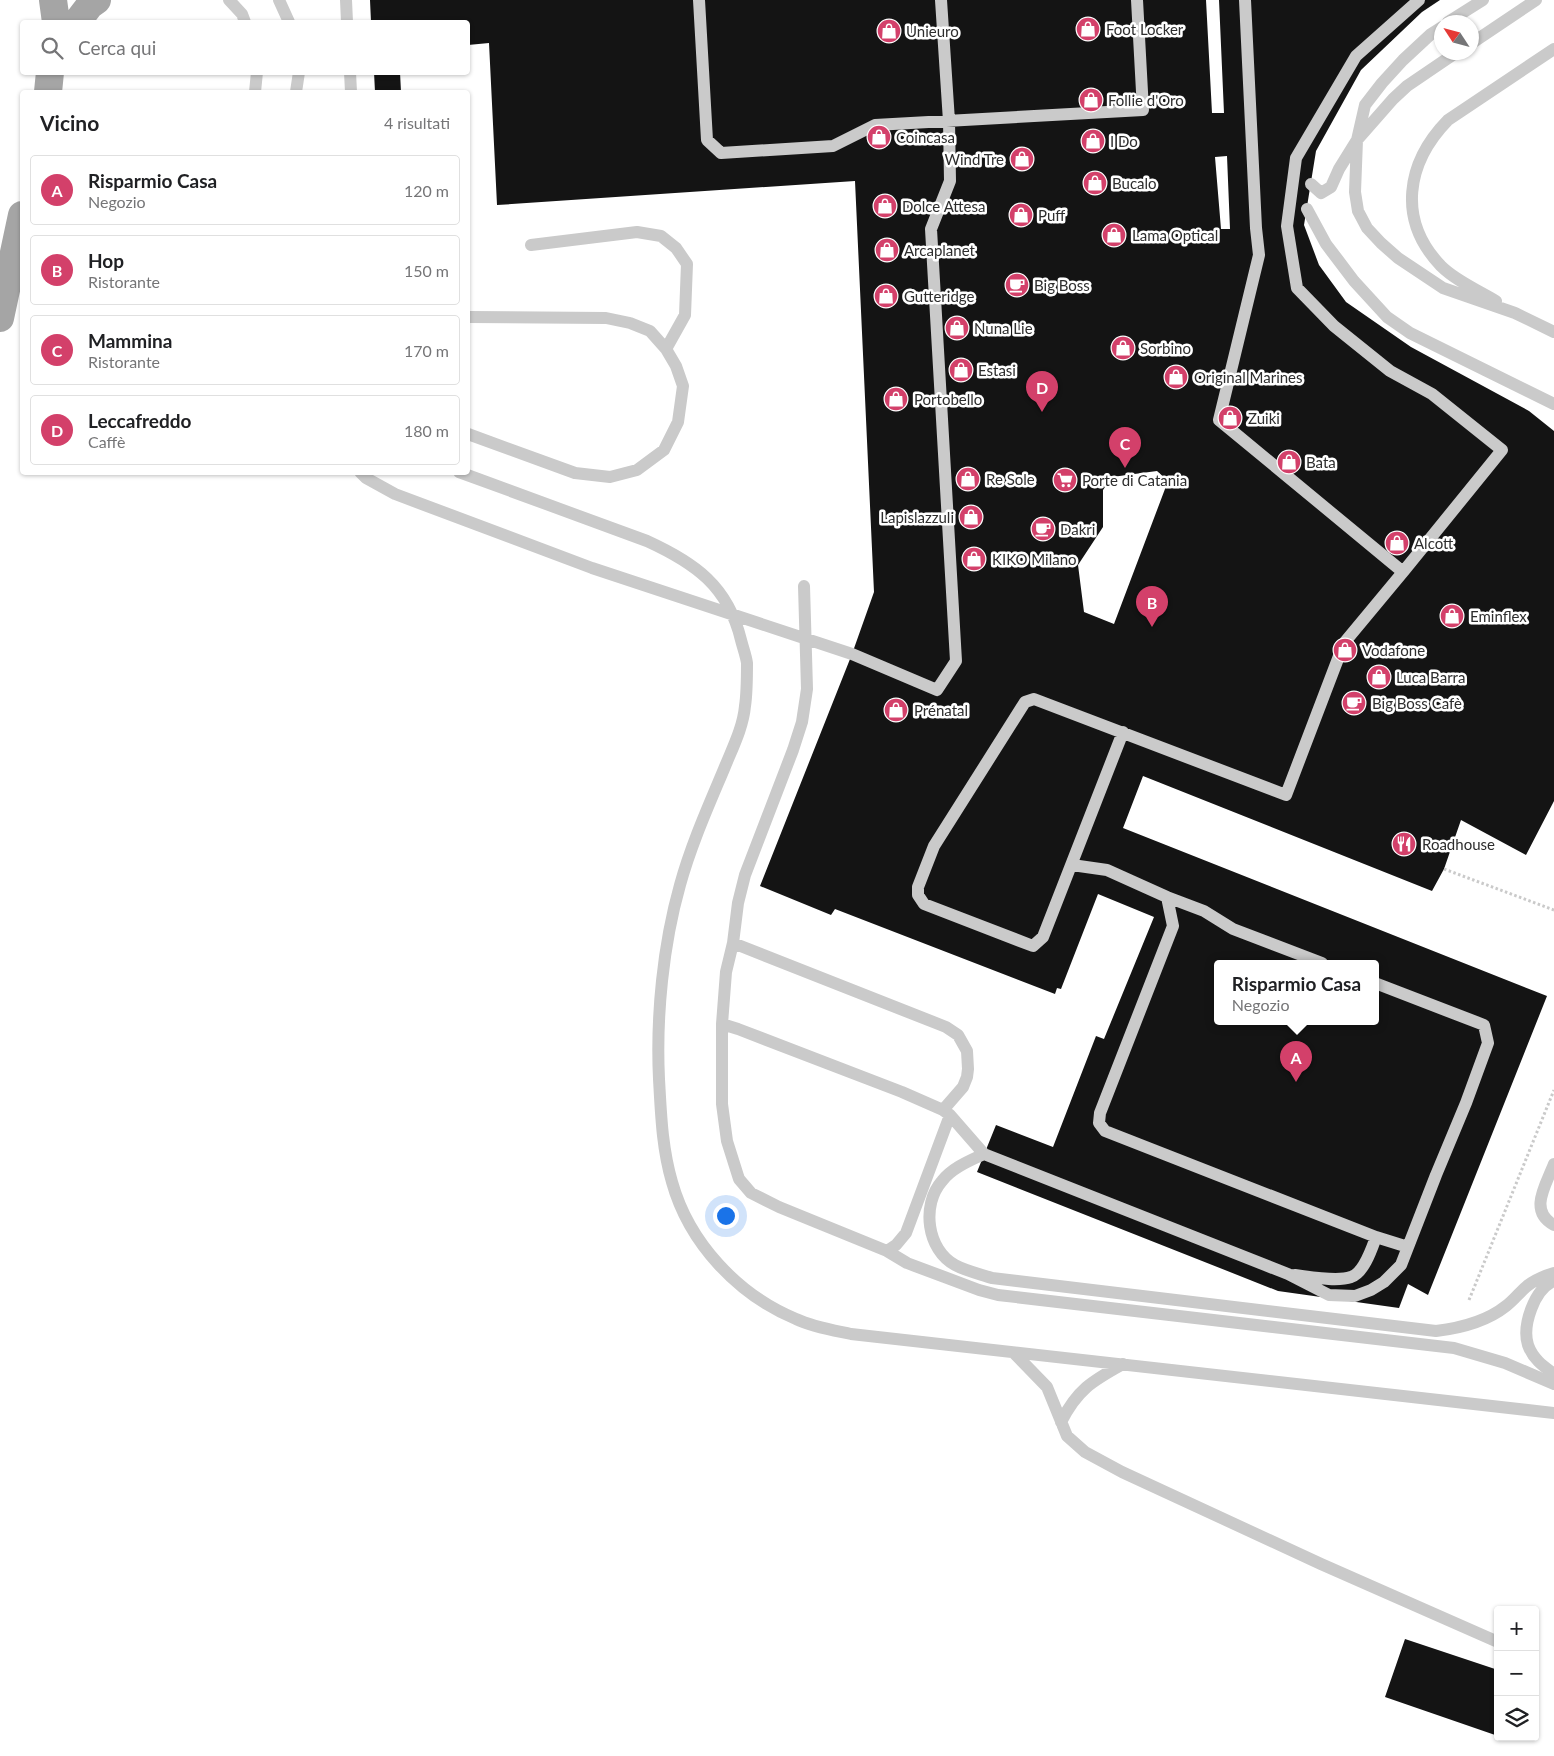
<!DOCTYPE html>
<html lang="it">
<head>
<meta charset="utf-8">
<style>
  :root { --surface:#fff; --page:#f2f2f2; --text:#202124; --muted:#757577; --line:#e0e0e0; --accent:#d3406a }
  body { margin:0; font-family:Lato,sans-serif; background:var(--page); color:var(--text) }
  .controls { position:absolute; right:15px; bottom:15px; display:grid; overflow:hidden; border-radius:5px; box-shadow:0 1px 4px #0004 }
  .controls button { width:45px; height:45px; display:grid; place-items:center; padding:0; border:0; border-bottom:1px solid var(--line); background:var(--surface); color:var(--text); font:25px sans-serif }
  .compass { position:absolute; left:1434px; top:15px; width:45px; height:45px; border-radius:50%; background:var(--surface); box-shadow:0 1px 4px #0004; rotate:306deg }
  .you { position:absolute; left:725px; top:1215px; width:18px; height:18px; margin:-12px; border:4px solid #fff; border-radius:50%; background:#1a73e8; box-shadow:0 0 0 8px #1a73e833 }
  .badge { display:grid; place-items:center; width:32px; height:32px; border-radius:50%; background:var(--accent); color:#fff; font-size:16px; font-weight:700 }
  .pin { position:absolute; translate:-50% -41px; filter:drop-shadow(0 1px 2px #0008) }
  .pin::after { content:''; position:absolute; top:26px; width:18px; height:15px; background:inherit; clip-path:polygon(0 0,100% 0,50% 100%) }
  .popup { position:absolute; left:1214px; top:960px; width:165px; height:65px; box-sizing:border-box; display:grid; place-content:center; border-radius:5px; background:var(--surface); filter:drop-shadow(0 1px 4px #0005); font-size:16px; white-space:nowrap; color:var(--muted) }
  .popup b { font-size:19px; color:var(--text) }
  .popup::after { content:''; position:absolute; left:50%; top:100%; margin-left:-10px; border:10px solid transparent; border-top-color:var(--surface) }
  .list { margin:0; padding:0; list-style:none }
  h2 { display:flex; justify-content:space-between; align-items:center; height:65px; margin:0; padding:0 20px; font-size:21px }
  h2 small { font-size:16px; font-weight:400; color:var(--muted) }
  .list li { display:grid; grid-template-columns:32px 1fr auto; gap:15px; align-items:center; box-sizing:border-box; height:70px; margin:0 10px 10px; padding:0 10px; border:1px solid var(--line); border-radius:5px }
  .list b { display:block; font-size:19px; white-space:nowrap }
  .list p { margin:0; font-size:16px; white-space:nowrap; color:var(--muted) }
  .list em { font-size:16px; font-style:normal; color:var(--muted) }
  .icon { flex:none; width:28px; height:28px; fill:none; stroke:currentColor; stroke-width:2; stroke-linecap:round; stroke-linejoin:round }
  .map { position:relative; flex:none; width:1554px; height:1756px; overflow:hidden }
  .search { position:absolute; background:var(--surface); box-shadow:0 1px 4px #0004; left:20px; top:20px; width:450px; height:55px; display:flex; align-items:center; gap:12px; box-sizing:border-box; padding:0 18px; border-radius:5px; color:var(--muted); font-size:19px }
  .panel { position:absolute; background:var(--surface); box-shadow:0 1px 4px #0004; left:20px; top:90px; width:450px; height:385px; border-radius:5px }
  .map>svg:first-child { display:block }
</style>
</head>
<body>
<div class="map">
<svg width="1554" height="1756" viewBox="0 0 1554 1756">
  <rect width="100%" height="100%" fill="#fff"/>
  <path fill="#141414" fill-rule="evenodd" d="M 370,0 L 1206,0 L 1212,113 L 1224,113 L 1219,0 L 1440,0 L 1422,12 L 1361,70 L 1316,151 L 1304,225 L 1319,265 L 1346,302 L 1411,347 L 1529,411 L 1554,431 L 1554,801 L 1526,855 L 1461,820 L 1444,869 L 1432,891 L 1143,776 L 1123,828 L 1547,996 L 1428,1295 L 1408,1284 L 1399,1308 L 1278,1291 L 977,1172 L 996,1125 L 1053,1147 L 1096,1036 L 1104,1039 L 1154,917 L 1098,894 L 1061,989 L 1057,988 L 1055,994 L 835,909 L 831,915 L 760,886 L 852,654 L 874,592 L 855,181 L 497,205 L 489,43 L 468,45 L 468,22 L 371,22 ZM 1227,156 L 1230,229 L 1221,229 L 1215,157 ZM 1157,471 L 1168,481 L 1114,624 L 1084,612 L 1078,565 L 1103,527 L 1103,490 L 1112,477 ZM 1217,963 L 1375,963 L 1375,1021 L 1217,1021 Z
    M 374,72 L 400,72 L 401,92 L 375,92 Z
    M 1405,1639 L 1498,1670 L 1498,1736 L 1385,1697 Z"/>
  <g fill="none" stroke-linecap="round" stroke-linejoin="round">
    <path stroke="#cacaca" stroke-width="3" stroke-dasharray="2.5 2.5" stroke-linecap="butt" d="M 1444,869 L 1554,910
      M 1469,1300 L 1554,1090"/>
    <path stroke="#cacaca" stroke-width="12" d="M 229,0 L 242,14 L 245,22
      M 279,0 L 289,22
      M 346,0 L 347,22
      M 699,0 L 707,140 L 721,153 L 833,146 L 875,125 L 1143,110 L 1137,0
      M 1245,0 L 1256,228 L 1259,255 L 1219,420 L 1403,572 L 1502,450 L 1432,394 L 1390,371 L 1334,326 L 1297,288 L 1287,226 L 1296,158 L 1356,56 L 1419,0
      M 1448,22 L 1483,0
      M 1442,27 L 1431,34 L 1403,60 L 1382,83 L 1365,105 L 1357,140 L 1355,192 L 1358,211 L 1367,228 L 1381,243 L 1398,258 L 1443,288 L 1515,313 L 1554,332
      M 1472,43 L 1536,0
      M 350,72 L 351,92
      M 255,92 L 257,72
      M 296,92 L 299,72
      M 1311,184 L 1321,193 L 1331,187 L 1339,169 L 1357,140 L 1393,99 L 1407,86 L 1457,52
      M 1307,209 L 1326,244 L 1354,281 L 1387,317 L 1410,333 L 1554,404
      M 531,245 L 637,232 L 661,236 L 676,248 L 687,264 L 685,315 L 666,349
      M 1496,301 C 1478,290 1456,281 1441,266 C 1397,220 1406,163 1448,120 L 1554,49
      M 468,317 L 606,318 L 630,323 L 650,331 L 666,349 L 676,366 L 683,386 L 678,422 L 664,450 L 637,470 L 610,477 L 575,473 L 468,434
      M 360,472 L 366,478 L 395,494 L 592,568 L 852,654 L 937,690 L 956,661 L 931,229 L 950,181 L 949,121 L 941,0
      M 459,472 L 647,541 C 695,563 728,586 741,640 C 743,648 746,656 747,663 C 747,677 747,693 745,706 C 743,728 732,749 724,769 C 708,807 691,845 680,885 C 663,945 656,1016 659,1079 C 661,1114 662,1148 672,1182 C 689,1243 738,1295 796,1319 C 813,1327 832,1330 851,1334 L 1554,1413
      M 804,586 L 807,689 L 802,722 L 793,750 L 745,875 L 738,903 L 733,943 L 726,972 L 722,1024 L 722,1104 L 727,1141 L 739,1179 L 751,1193 L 779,1207 L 887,1251 L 907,1263 L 979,1290 L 998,1295 L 1454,1348 L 1505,1363 L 1554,1384
      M 1123,732 L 1043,937 L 1033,946 L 924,904 L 918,895 L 918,887 L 934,846 L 1025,702 L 1034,699 L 1286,795 L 1344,643 L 1403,572
      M 1072,865 L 1107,870 L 1167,897
      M 733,943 L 946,1027 L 958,1035 L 967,1051 L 968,1069 L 967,1077 L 963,1087 L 943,1110
      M 1322,963 L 1233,929 L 1204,911 L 1167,897 L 1173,926 L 1100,1113 L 1099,1123 L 1105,1131 L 1376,1237 L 1408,1247 L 1436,1175 L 1466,1103 L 1488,1043 L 1484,1025 L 1375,983
      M 722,1024 L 738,1029 L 902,1092 L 943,1110 L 950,1115 L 984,1154 L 1288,1274 L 1329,1295 L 1355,1296 L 1371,1290 L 1384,1282 L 1401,1265 L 1408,1247
      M 984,1154 C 969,1161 952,1168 942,1181 C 921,1205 927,1250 955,1265 C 966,1271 980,1274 992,1278 L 1436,1331 C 1461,1328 1486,1322 1506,1306 C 1513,1301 1519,1293 1526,1287 C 1534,1280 1544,1276 1554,1273
      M 1554,1164 C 1546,1185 1528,1211 1554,1225
      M 887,1251 L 896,1245 L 906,1233 L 950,1115
      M 1295,1275 C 1311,1277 1337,1282 1351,1277 C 1364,1273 1372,1248 1376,1237
      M 1554,1281 C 1534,1289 1522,1326 1528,1345 C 1533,1359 1543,1366 1554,1374
      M 1014,1353 L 1047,1387 L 1067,1436 L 1085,1452 L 1122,1472 L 1321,1564 L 1498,1642
      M 1061,1422 C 1077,1390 1092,1381 1123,1364"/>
    <path stroke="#a5a5a5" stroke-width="28" d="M 53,0 L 56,22
      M 77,22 L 90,5 L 97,0
      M 48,92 L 50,72
      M 0,318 L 22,215"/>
  </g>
  <defs>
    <g id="shop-disc" transform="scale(1.25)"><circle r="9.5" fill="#d3406a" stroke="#fff"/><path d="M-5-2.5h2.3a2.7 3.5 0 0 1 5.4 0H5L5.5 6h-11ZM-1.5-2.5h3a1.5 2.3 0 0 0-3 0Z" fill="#fff"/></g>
    <g id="cafe-disc" transform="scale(1.25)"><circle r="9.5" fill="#d3406a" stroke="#fff"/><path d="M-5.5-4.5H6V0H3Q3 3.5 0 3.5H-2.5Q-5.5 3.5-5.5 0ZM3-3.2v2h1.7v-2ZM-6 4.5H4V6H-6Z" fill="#fff"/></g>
    <g id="supermarket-disc" transform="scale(1.25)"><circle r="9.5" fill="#d3406a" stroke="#fff"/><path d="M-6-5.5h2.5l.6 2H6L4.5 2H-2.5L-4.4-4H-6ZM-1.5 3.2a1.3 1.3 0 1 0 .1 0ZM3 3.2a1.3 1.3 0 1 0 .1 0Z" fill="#fff"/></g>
    <g id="restaurant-disc" transform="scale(1.25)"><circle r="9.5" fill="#d3406a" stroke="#fff"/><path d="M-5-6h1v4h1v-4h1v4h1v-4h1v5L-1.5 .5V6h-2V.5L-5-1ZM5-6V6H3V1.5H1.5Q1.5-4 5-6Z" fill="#fff"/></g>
  </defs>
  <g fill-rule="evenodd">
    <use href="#shop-disc" x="1088" y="29"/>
    <use href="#shop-disc" x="889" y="31"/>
    <use href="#shop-disc" x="1091" y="100"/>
    <use href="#shop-disc" x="879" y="137"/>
    <use href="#shop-disc" x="1093" y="141"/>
    <use href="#shop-disc" x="1022" y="159"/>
    <use href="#shop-disc" x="1095" y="183"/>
    <use href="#shop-disc" x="885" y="206"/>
    <use href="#shop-disc" x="1021" y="215"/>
    <use href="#shop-disc" x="1114" y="235"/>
    <use href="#shop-disc" x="887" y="250"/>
    <use href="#cafe-disc" x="1017" y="285"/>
    <use href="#shop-disc" x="886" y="296"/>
    <use href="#shop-disc" x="957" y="328"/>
    <use href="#shop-disc" x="1123" y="348"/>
    <use href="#shop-disc" x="961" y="370"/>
    <use href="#shop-disc" x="1176" y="377"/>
    <use href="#shop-disc" x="896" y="399"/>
    <use href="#shop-disc" x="1230" y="418"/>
    <use href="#shop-disc" x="1289" y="462"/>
    <use href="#shop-disc" x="968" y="479"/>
    <use href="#supermarket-disc" x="1065" y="480"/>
    <use href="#shop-disc" x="971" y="517"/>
    <use href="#cafe-disc" x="1043" y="529"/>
    <use href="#shop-disc" x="1397" y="543"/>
    <use href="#shop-disc" x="974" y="559"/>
    <use href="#shop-disc" x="1452" y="616"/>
    <use href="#shop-disc" x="1345" y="650"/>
    <use href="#shop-disc" x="1379" y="677"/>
    <use href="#cafe-disc" x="1354" y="703"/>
    <use href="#shop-disc" x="896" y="710"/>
    <use href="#restaurant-disc" x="1404" y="844"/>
  </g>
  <g text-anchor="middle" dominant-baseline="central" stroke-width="5" stroke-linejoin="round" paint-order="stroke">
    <g font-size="15" fill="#2d2d2d" stroke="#fff" text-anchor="start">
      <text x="1106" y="29">Foot Locker</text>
      <text x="906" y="31">Unieuro</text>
      <text x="1108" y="100">Follie d'Oro</text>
      <text x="896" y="137">Coincasa</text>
      <text x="1110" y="141">I Do</text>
      <text x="1004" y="159" text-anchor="end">Wind Tre</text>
      <text x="1112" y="183">Bucalo</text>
      <text x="902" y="206">Dolce Attesa</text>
      <text x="1038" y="215">Puff</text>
      <text x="1132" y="235">Lama Optical</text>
      <text x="904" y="250">Arcaplanet</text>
      <text x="1034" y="285">Big Boss</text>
      <text x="904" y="296">Gutteridge</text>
      <text x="974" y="328">Nuna Lie</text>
      <text x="1140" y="348">Sorbino</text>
      <text x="978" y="370">Estasi</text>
      <text x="1194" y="377">Original Marines</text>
      <text x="914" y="399">Portobello</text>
      <text x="1248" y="418">Zuiki</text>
      <text x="1306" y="462">Bata</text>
      <text x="986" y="479">Re Sole</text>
      <text x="1082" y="480">Porte di Catania</text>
      <text x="954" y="517" text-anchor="end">Lapislazzuli</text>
      <text x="1060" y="529">Dakri</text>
      <text x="1414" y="543">Alcott</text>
      <text x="992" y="559">KIKO Milano</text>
      <text x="1470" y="616">Eminflex</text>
      <text x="1362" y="650">Vodafone</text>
      <text x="1396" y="677">Luca Barra</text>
      <text x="1372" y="703">Big Boss Cafè</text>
      <text x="914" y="710">Prénatal</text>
      <text x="1422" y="844">Roadhouse</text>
    </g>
  </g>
</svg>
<div class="controls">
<button>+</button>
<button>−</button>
<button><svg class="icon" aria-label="layers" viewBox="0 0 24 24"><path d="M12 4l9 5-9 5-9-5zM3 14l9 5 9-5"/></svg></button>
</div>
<svg class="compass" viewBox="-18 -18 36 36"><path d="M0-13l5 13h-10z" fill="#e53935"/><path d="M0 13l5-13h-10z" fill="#757577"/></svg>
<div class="you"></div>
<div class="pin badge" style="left:1296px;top:1082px">A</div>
<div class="popup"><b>Risparmio Casa</b>Negozio</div>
<div class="pin badge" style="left:1152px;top:627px">B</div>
<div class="pin badge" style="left:1125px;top:468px">C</div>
<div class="pin badge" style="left:1042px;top:412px">D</div>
<div class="search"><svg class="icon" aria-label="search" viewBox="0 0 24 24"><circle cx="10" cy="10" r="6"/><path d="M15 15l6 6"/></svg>Cerca qui</div>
<section class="panel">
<h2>Vicino<small>4 risultati</small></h2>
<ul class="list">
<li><span class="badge">A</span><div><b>Risparmio Casa</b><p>Negozio</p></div><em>120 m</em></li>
<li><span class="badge">B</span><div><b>Hop</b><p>Ristorante</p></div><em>150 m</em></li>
<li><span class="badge">C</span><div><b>Mammina</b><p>Ristorante</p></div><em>170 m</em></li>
<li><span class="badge">D</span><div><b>Leccafreddo</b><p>Caffè</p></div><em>180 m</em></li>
</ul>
</section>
</div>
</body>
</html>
